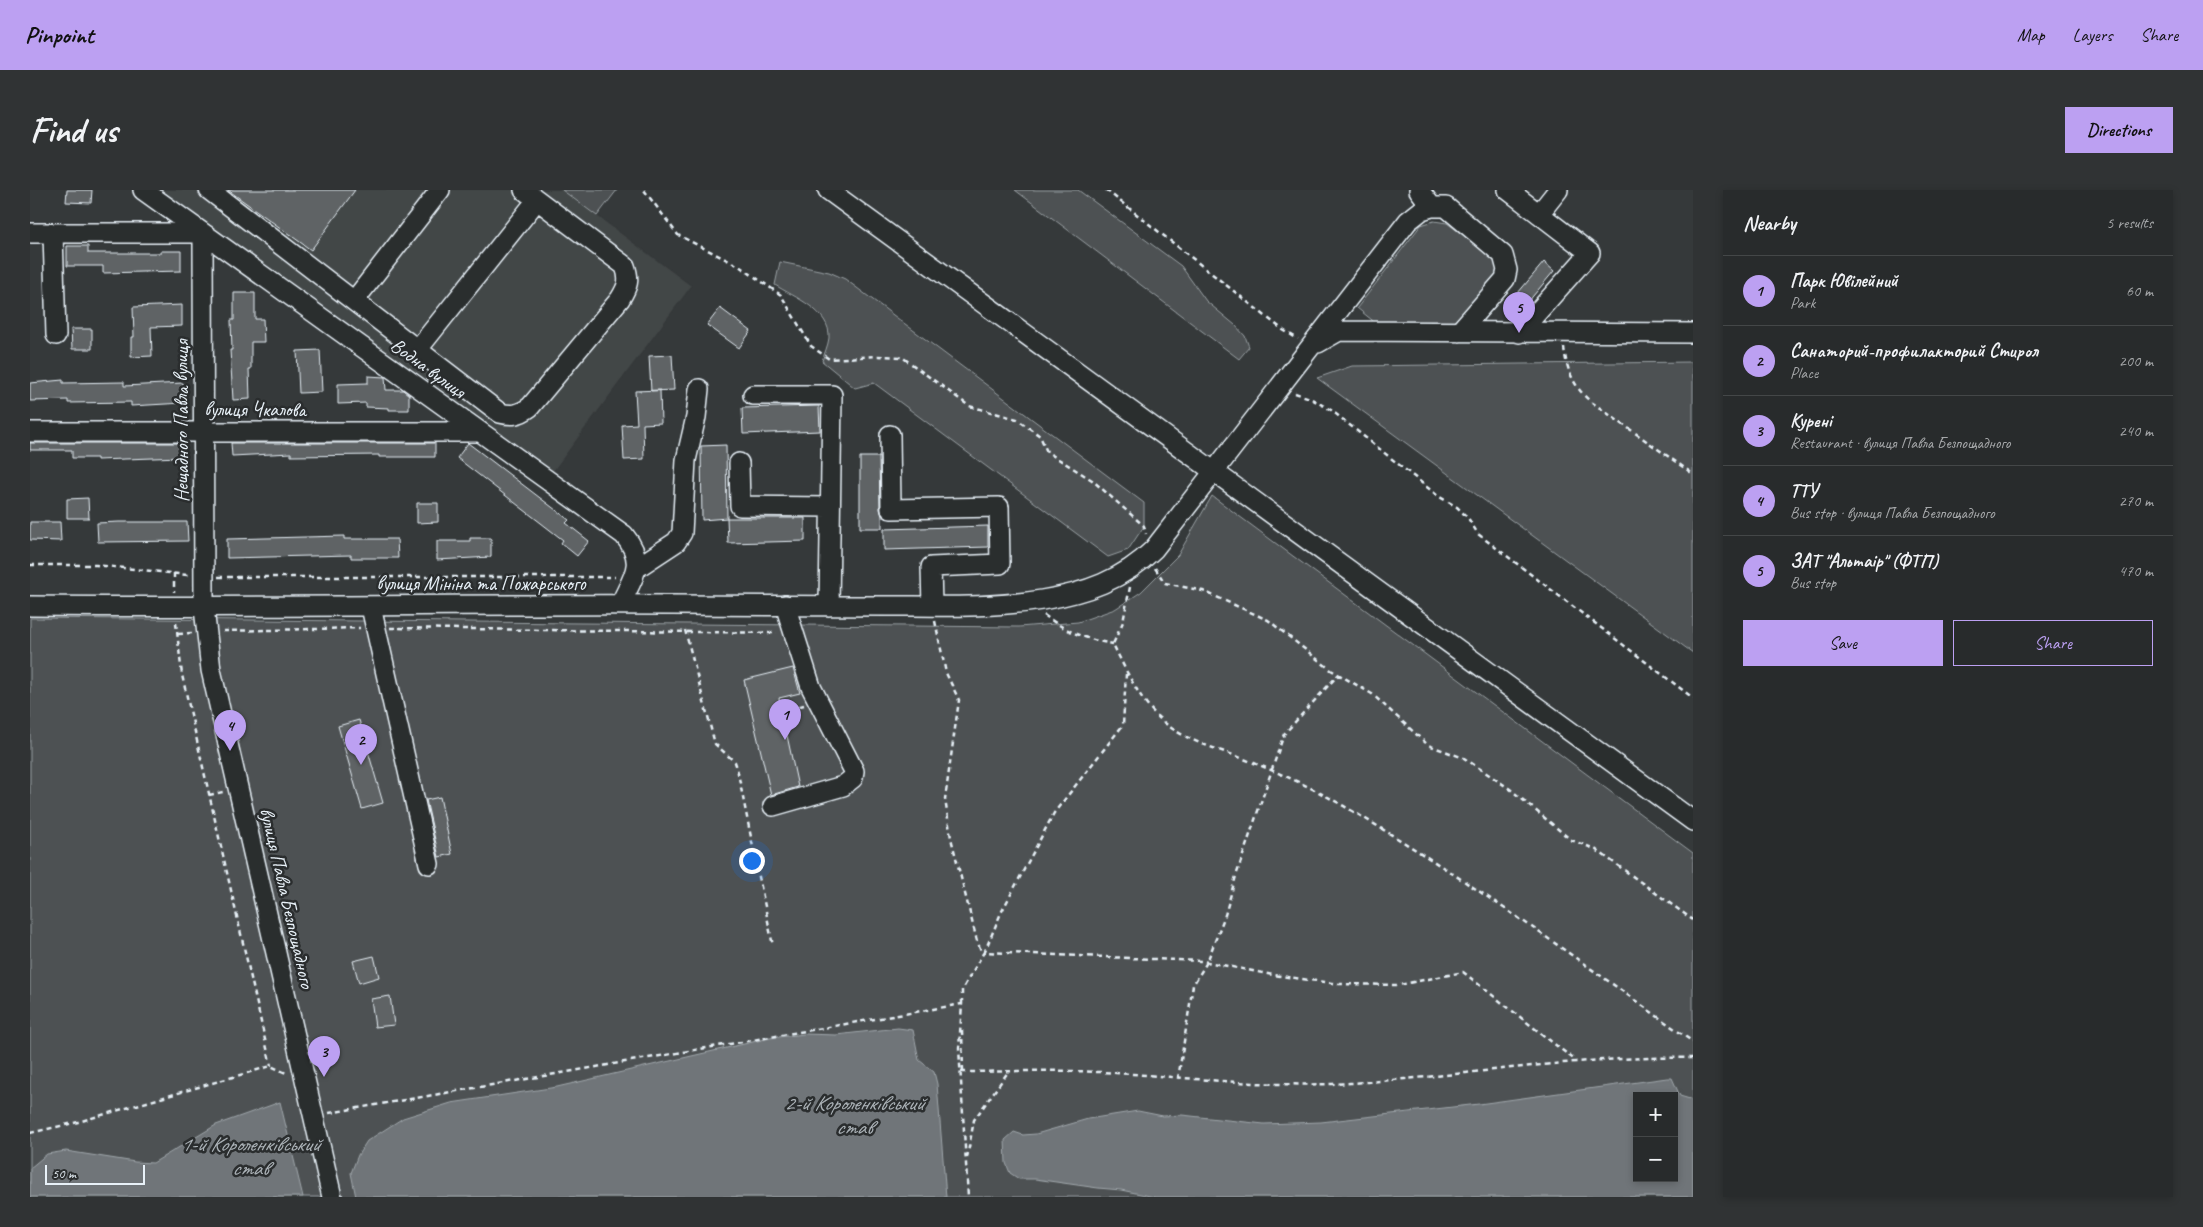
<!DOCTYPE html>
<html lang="en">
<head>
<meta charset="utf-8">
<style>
  :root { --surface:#282b2c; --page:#303334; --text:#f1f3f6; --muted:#a5a7a9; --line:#444748; --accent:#bca0f2 }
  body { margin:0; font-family:Caveat,sans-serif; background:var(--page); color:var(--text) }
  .controls { position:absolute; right:15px; bottom:15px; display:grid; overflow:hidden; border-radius:0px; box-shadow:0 2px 8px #0003 }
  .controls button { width:45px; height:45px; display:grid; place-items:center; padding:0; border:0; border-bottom:1px solid var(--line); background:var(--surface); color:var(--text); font:25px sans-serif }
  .scale { position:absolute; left:15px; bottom:12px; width:100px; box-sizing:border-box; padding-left:5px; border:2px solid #e8f1f8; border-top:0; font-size:14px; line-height:18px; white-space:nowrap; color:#e8f1f8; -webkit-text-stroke:4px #2a2d2e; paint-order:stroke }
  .you { position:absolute; left:721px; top:670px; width:18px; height:18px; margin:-12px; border:4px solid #fff; border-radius:50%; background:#1a73e8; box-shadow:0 0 0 8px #1a73e833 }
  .badge { display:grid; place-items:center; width:32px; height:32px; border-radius:50%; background:var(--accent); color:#111; font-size:16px; font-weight:700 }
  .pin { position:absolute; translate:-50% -41px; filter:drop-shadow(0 1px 2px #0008) }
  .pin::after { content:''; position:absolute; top:26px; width:18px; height:15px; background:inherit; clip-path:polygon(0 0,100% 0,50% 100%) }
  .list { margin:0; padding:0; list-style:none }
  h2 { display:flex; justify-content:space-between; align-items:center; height:65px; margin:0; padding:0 20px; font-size:21px }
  h2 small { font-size:16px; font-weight:400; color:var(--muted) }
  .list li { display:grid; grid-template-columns:32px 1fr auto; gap:15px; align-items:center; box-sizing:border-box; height:70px; padding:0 20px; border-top:1px solid var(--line) }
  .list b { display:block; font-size:19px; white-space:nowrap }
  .list p { margin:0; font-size:16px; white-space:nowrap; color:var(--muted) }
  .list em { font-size:16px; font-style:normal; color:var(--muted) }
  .actions { display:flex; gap:10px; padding:15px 20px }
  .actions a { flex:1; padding:11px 0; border:1px solid var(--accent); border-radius:0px; text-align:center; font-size:18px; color:var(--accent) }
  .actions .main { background:var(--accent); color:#111 }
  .map { position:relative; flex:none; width:1663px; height:1007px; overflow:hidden; border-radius:0px }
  header { display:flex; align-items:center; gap:30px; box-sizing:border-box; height:70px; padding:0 25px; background:var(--accent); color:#111 }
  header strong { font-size:24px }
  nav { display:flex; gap:28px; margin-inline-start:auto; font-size:18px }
  .intro { display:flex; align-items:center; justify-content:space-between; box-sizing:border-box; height:120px; padding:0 30px }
  h1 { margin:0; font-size:35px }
  .button { padding:12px 22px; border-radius:0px; background:var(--accent); color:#111; font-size:18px; font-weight:700 }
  main { display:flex; gap:30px; padding:0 30px }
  aside { flex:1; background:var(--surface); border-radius:0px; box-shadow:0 2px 8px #0003 }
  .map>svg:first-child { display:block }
</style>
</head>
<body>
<header>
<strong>Pinpoint</strong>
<nav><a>Map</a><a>Layers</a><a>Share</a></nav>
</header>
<div class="intro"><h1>Find us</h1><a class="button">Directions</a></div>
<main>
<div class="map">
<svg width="1663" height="1007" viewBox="0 0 1663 1007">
  <rect width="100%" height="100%" fill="#35393a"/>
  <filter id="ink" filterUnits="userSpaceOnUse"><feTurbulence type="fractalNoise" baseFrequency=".02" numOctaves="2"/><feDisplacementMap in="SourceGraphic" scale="10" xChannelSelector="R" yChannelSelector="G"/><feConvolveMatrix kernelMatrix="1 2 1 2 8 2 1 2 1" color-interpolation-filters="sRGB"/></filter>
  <g filter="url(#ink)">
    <path fill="#424647" d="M 126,0 L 532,0 L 661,96 L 517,289 Z"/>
    <path fill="#4d5152" stroke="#9aa1a5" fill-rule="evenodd" d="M 532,0 L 587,0 L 567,26 Z
      M 985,0 L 1048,0 L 1151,76 L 1176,111 L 1205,135 L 1215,146 L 1219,157 L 1209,169 Z
      M 1404,31 L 1417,33 L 1461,66 L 1467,75 L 1467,83 L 1424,137 L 1352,138 L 1327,118 L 1391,35 Z
      M 750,72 L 799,82 L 815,89 L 1114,313 L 1114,336 L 1098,360 L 1078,367 L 844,193 L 825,198 L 792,171 C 794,164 798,156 799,148 C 801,121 764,107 745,95 Z
      M 1663,172 L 1663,463 L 1287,188 L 1322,176 Z
      M 1182,306 L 1663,663 L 1663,1007 L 0,1007 L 0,428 L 989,437 L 1048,432 L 1085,419 L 1111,402 L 1148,365 ZM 1607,906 L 1644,906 L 1644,988 L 1607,988 Z"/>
    <path fill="#707579" stroke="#a0a7ac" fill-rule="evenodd" d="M 868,838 L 883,840 L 889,870 L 904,882 L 907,894 L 916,1007 L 326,1007 L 321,983 L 328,965 L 337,951 L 373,928 L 421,913 L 527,897 L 740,848 L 775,844 L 806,845 Z
      M 1637,888 L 1642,888 L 1650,906 L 1663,910 L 1663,1007 L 1125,1007 L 1091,1000 L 1068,998 L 1005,989 L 989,989 L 980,983 L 976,973 L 975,950 L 984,942 L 993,945 L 1006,944 L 1058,929 L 1108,921 L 1133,926 L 1152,925 L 1234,934 L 1291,932 L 1449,914 ZM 1607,906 L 1644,906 L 1644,988 L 1607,988 Z
      M 250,912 L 273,1007 L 0,1007 L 0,978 L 17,964 L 36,961 L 105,972 L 123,973 L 186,935 Z"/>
    <path fill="#5f6365" stroke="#e8f1f8" d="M 37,0 L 62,0 L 61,13 L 36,12 Z
      M 198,0 L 325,0 L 281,60 Z
      M 37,56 L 58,56 L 58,63 L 131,63 L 131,61 L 151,61 L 151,81 L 73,83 L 73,76 L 37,76 Z
      M 1514,72 L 1524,81 L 1492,119 L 1482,110 Z
      M 204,103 L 225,103 L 225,129 L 233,129 L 234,152 L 221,152 L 221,179 L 219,179 L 220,209 L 203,210 L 200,160 L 202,160 L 201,130 L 204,130 Z
      M 152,115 L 152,136 L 121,137 L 122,166 L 101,167 L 101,147 L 104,147 L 103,117 Z
      M 690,118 L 721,141 L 709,158 L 677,135 Z
      M 41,139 L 62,139 L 62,159 L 42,159 Z
      M 290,160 L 292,202 L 269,203 L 267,161 Z
      M 642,165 L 644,200 L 621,201 L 619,166 Z
      M 338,186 L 355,187 L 356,200 L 373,200 L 379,205 L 379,220 L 359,220 L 359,218 L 336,217 L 336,213 L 308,214 L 308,194 L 338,193 Z
      M 33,190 L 33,193 L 94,192 L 94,196 L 153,193 L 153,213 L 101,216 L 101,212 L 38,213 L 38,210 L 0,211 L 0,193 Z
      M 630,200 L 631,233 L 613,234 L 614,269 L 594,270 L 592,235 L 607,234 L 605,201 Z
      M 789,216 L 790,241 L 713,244 L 712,218 Z
      M 0,253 L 151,253 L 151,267 L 67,270 L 67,268 L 42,268 L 42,260 L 0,260 Z
      M 201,253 L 405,253 L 405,267 L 349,267 L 349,265 L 261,266 L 261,263 L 202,266 Z
      M 438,253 L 539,330 L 536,333 L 559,351 L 547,366 L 531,353 L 533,350 L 427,268 Z
      M 696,255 L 697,328 L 672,330 L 671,256 Z
      M 830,267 L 849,267 L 850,319 L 852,326 L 852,338 L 830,338 Z
      M 58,308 L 59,328 L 37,328 L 37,309 Z
      M 387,313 L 408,313 L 408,332 L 387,333 Z
      M 697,328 L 775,328 L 775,351 L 698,353 Z
      M 0,332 L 30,332 L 31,351 L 0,350 Z
      M 89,332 L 157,332 L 158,351 L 68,352 L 67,333 Z
      M 958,336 L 958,357 L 854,360 L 854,339 Z
      M 314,346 L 314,349 L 367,349 L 368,368 L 321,368 L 321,365 L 197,368 L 197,349 Z
      M 440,348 L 461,348 L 461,367 L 407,370 L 407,351 L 440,351 Z
      M 763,478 L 770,503 L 749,508 L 768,597 L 741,605 L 714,490 Z
      M 329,530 L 353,613 L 332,619 L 308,536 Z
      M 410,607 L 422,664 L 409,667 L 396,610 Z
      M 344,766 L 349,787 L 329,793 L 323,771 Z
      M 360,806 L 364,835 L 345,837 L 341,809 Z"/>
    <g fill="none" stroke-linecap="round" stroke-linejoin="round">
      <g stroke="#e8f1f8" stroke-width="22">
        <path id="minor" d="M 113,0 L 594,345 C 617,373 603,386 590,415
          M 179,0 L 470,223 C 482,226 489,225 500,217 L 590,109 C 598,96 600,90 595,76 L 494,0
          M 798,0 L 1663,631
          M 1389,0 L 1402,17
          M 1478,0 L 1560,63 L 1489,143
          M 1509,24 L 1528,0
          M 0,43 L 173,43 L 174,418 L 181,480 L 302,1007
          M 23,43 L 26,145
          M 324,111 L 410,0
          M 1288,153 L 1309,141 L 1663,143
          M 388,159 L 507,10
          M 723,205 L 802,205 L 799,416
          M 0,242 L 449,242
          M 860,245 L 861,319 L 969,317 L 970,374 L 901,377 L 902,416
          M 709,273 L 710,316 L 799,317
          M 608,377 L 646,352 L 652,343 L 656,270 L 666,227 L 669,199
          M 0,416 C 214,418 427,414 640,415 C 713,415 785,416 858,416 C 908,416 962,418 1012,410 C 1055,403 1093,390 1124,359 L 1378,31 L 1392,20 L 1402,17 L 1416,17 L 1473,65 L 1477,80 L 1475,89 L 1429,142
          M 341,417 L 399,674
          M 743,616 L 813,596 L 823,588 L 824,581 L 781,497 L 755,415"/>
      </g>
      <path stroke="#e8f1f8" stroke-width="2.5" stroke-dasharray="5 4" stroke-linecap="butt" d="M 614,0 L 648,45 L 709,76 L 751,105 L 781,156 L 799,169 L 848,166 L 872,167 L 939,216 L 987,229 L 1010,246 L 1017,262 L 1062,290 L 1114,336 L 1116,344
        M 1076,0 L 1253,140 L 1268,149
        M 1534,157 C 1536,179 1544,197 1560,211 L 1663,284
        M 1265,203 L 1280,208 L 1301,220 L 1408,306 L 1427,317 L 1438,328 L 1448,344 L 1469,360 L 1663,508
        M 0,375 L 66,375 L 158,385
        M 1125,378 L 1135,393 L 1173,401 L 1238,430 L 1301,480 L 1342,504 L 1398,555 L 1434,568 L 1480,599 L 1541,650 L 1565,659 L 1663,730
        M 144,383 L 144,402
        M 188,387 L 585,387
        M 1100,397 L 1093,432 L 1083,454 C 1097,483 1113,518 1140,537 C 1159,551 1184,558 1206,566 C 1243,580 1278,595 1312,615 C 1434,686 1549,770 1663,852
        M 1014,425 C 1038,442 1054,449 1083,454
        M 905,431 L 916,483 L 929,510 L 915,609 L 921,648 L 947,751 L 953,765
        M 146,433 L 152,485 L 241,876
        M 360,438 L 747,443
        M 655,440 L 685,554 L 705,572 L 707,578 L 743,756
        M 193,441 L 330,438
        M 148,444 L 162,443
        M 752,521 L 774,515
        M 179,605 L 193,602
        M 954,763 L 971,723 L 1024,623 L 1093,535 L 1096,484
        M 932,814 L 932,800 L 954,762 L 1172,771 L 1243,785 L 1309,794 L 1369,795 L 1433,782 L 1546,871
        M 932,840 L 933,882
        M 931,882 C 968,882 1004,880 1041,881 C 1128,883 1214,897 1301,894 C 1422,889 1542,865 1663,868
        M 1148,889 L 1163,795 L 1177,772 L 1195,725 L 1206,686 L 1254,544 L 1308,485
        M 299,923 L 932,814 L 929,858 L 938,1007
        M 0,943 L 48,932 L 241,876 L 258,884
        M 937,968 L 944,930 L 978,882"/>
      <use href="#minor" stroke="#2a2d2e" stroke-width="19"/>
    </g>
  </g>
  <g text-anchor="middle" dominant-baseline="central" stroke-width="5" stroke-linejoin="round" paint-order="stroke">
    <g font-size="20" fill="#e8f1f8" stroke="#2a2d2e">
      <text transform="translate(398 178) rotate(36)">Водна вулиця</text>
      <text x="225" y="219">вулиця Чкалова</text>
      <text transform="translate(151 231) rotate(-90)">Нещадного Павла вулиця</text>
      <text x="451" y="393">вулиця Мініна та Пожарського</text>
      <text transform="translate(257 708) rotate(77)">вулиця Павла Безпощадного</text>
    </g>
    <g font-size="21" font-style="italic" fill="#acb3b8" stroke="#2a2d2e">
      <text x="824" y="913">2-й Короленківський<tspan x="824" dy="24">став</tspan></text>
      <text x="220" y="954">1-й Короленківський<tspan x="220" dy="24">став</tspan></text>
    </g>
  </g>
</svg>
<div class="controls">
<button>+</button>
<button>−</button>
</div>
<div class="scale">50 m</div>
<div class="you"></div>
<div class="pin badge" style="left:755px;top:550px">1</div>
<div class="pin badge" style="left:331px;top:575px">2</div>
<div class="pin badge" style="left:294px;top:887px">3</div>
<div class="pin badge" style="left:200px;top:561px">4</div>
<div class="pin badge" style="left:1489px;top:143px">5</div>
</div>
<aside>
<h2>Nearby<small>5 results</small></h2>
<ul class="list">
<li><span class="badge">1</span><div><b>Парк Ювілейний</b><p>Park</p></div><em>60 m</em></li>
<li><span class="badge">2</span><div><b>Санаторий-профилакторий Стирол</b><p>Place</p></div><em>200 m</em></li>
<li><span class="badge">3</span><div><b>Курені</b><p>Restaurant · вулиця Павла Безпощадного</p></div><em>240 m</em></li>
<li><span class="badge">4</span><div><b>ТТУ</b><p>Bus stop · вулиця Павла Безпощадного</p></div><em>270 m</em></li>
<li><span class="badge">5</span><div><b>ЗАТ &quot;Альтаір&quot; (ФТП)</b><p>Bus stop</p></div><em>470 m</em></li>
</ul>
<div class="actions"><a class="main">Save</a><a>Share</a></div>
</aside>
</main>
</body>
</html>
